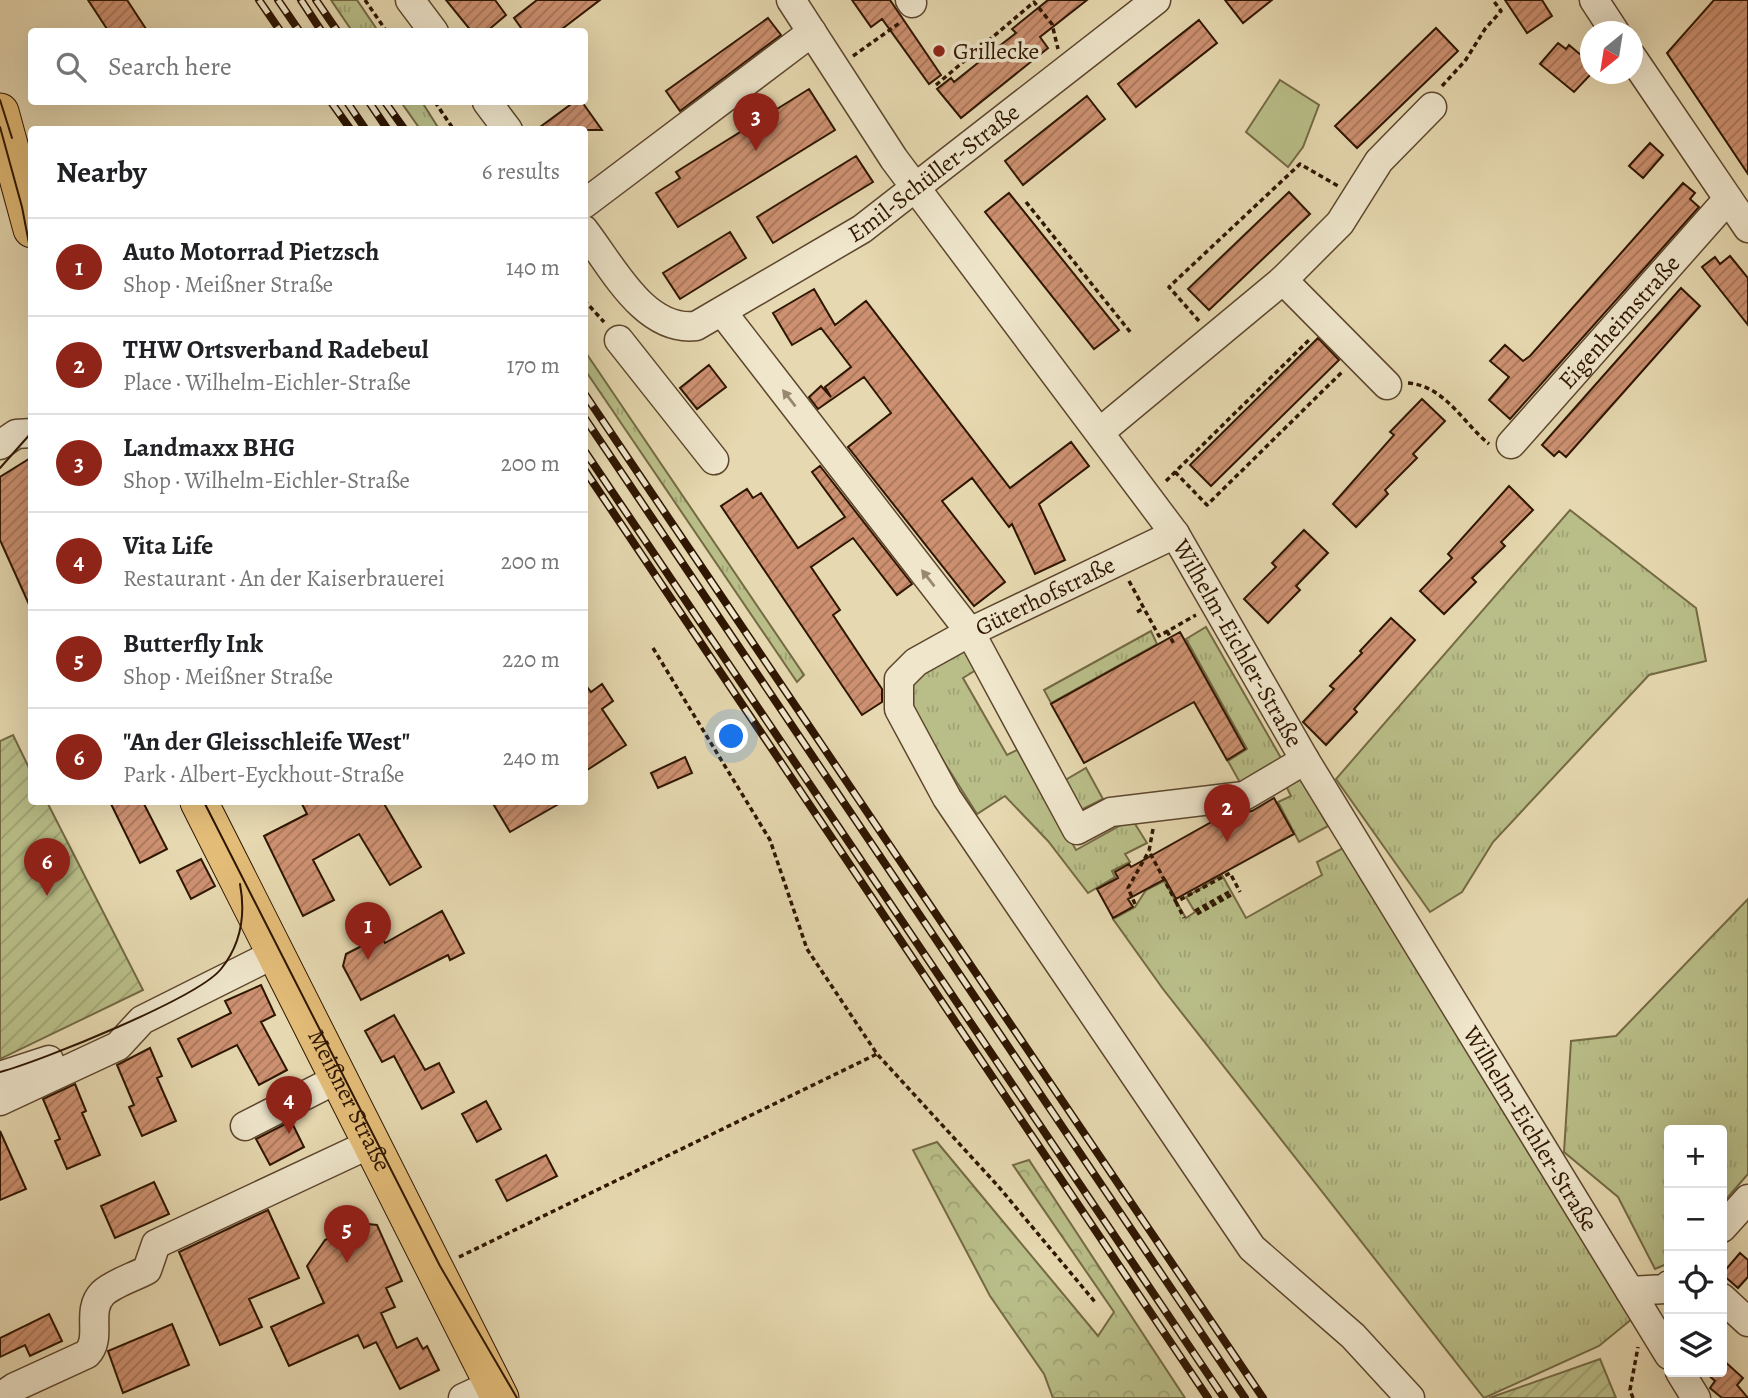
<!DOCTYPE html>
<html lang="en">
<head>
<meta charset="utf-8">
<style>
  :root { --surface:#fff; --page:#f6f6f6; --text:#202124; --muted:#757577; --line:#e0e0e0; --accent:#8f2418 }
  body { margin:0; font-family:Alegreya,serif; background:var(--page); color:var(--text) }
  .controls { position:absolute; right:21px; bottom:21px; display:grid; overflow:hidden; border-radius:7px; box-shadow:0 7px 28px #0002 }
  .controls button { width:63px; height:63px; display:grid; place-items:center; padding:0; border:0; border-bottom:2px solid var(--line); background:var(--surface); color:var(--text); font:35px sans-serif }
  .compass { position:absolute; left:1580px; top:21px; width:63px; height:63px; border-radius:50%; background:var(--surface); box-shadow:0 7px 28px #0002; rotate:210deg }
  .you { position:absolute; left:732px; top:737px; width:24px; height:24px; margin:-18px; border:5px solid #fff; border-radius:50%; background:#1a73e8; box-shadow:0 0 0 10px #1a73e833 }
  .badge { display:grid; place-items:center; width:46px; height:46px; border-radius:50%; background:var(--accent); color:#fff; font-size:23px; font-weight:700 }
  .pin { position:absolute; translate:-50% -58px; filter:drop-shadow(0 2px 4px #0008) }
  .pin::after { content:''; position:absolute; top:37px; width:24px; height:21px; background:inherit; clip-path:polygon(0 0,100% 0,50% 100%) }
  .list { margin:0; padding:0; list-style:none }
  h2 { display:flex; justify-content:space-between; align-items:center; height:91px; margin:0; padding:0 28px; font-size:30px }
  h2 small { font-size:23px; font-weight:400; color:var(--muted) }
  .list li { display:grid; grid-template-columns:46px 1fr auto; gap:21px; align-items:center; box-sizing:border-box; height:98px; padding:0 28px; border-top:2px solid var(--line) }
  .list b { display:block; font-size:26px; white-space:nowrap }
  .list p { margin:0; font-size:23px; white-space:nowrap; color:var(--muted) }
  .list em { font-size:23px; font-style:normal; color:var(--muted) }
  .icon { flex:none; width:38px; height:38px; fill:none; stroke:currentColor; stroke-width:2; stroke-linecap:round; stroke-linejoin:round }
  .map { position:relative; flex:none; width:1748px; height:1398px; overflow:hidden }
  .search { position:absolute; background:var(--surface); box-shadow:0 7px 28px #0002; left:28px; top:28px; width:560px; height:77px; display:flex; align-items:center; gap:18px; box-sizing:border-box; padding:0 24px; border-radius:7px; color:var(--muted); font-size:26px }
  .panel { position:absolute; background:var(--surface); box-shadow:0 7px 28px #0002; left:28px; top:126px; width:560px; height:679px; border-radius:7px }
  .map>svg:first-child { display:block }
</style>
</head>
<body>
<div class="map">
<svg width="1748" height="1398" viewBox="0 0 1748 1398">
  <defs>
    <pattern id="grass-tufts" width="24" height="20" patternUnits="userSpaceOnUse" patternTransform="scale(1.75)"><rect width="24" height="20" fill="#b9be88"/><path d="M3 7l-1-3M5 7V3M7 7l1-3M15 17l-1-3M17 17v-4M19 17l1-3" fill="none" stroke="#9fa374"/></pattern>
    <pattern id="forest-crowns" width="20" height="18" patternUnits="userSpaceOnUse" patternTransform="scale(1.75)"><rect width="20" height="18" fill="#b9be88"/><path d="M2 6a3 3 0 1 1 6 0M12 15a3 3 0 1 1 6 0" fill="none" stroke="#9fa374"/></pattern>
    <pattern id="garden-furrows" width="10" height="10" patternUnits="userSpaceOnUse" patternTransform="scale(1.75)"><rect width="10" height="10" fill="#b9be88"/><path d="M-1 1l2-2M0 10L10 0M9 11l2-2" fill="none" stroke="#9fa374"/></pattern>
    <pattern id="building-hatch" width="6" height="6" patternUnits="userSpaceOnUse" patternTransform="scale(1.75)"><rect width="6" height="6" fill="#cd9171"/><path d="M-1 1l2-2M0 6l6-6M5 7l2-2" fill="none" stroke="#a7755a"/></pattern>
  </defs>
  <rect width="100%" height="100%" fill="#e6d8b0"/>
  <filter id="stains"><feTurbulence type="fractalNoise" baseFrequency=".00286" numOctaves="4"/><feColorMatrix values="0 0 0 0 .2 0 0 0 0 .09 0 0 0 0 .02 0 0 0 .5 -.17"/></filter>
  <radialGradient id="worn" r=".72"><stop offset=".6" stop-color="#630" stop-opacity="0"/><stop offset="1" stop-color="#630" stop-opacity=".3"/></radialGradient>
  <path fill="url(#grass-tufts)" stroke="#746a44" stroke-width="2" d="M 331,0 L 357,0 L 378,31 L 352,31 Z
    M 401,102 L 422,102 L 439,129 L 420,129 Z
    M 584,350 L 804,675 L 797,682 L 585,370 Z
    M 1570,510 L 1696,608 L 1706,661 L 1649,675 L 1493,842 L 1462,892 L 1430,912 L 1336,779 Z
    M 1206,627 L 1285,765 L 1243,788 L 1228,761 L 1247,749 L 1186,639 Z
    M 1151,631 L 1157,644 L 1051,703 L 1044,690 Z
    M 963,645 L 976,670 L 963,678 L 1007,755 L 1019,749 L 1076,850 L 1132,819 L 1147,843 L 1125,854 L 1130,862 L 1112,871 L 1115,877 L 1088,893 L 1048,841 L 1005,796 L 977,814 L 904,699 L 905,682 Z
    M 1086,768 L 1103,799 L 1081,810 L 1062,782 Z
    M 1292,780 L 1302,780 L 1328,826 L 1299,842 L 1278,802 L 1291,796 L 1285,784 Z
    M 1343,848 L 1362,881 L 1389,913 L 1633,1318 L 1599,1346 L 1484,1398 L 1163,989 L 1113,919 L 1135,907 L 1146,890 L 1164,881 L 1186,918 L 1195,912 L 1186,897 L 1222,875 L 1246,918 L 1322,875 L 1317,862 Z
    M 1748,899 L 1748,1174 L 1722,1204 L 1722,1130 L 1669,1130 L 1669,1263 L 1655,1269 L 1618,1197 L 1564,1152 L 1571,1041 L 1616,1036 Z"/>
  <path fill="url(#forest-crowns)" stroke="#746a44" stroke-width="2" d="M 937,1142 L 1098,1336 L 1114,1312 L 1013,1165 L 1029,1160 L 1185,1398 L 1053,1398 L 1044,1374 L 990,1296 L 913,1150 Z"/>
  <path fill="#b9be88" stroke="#746a44" stroke-width="2" d="M 1280,80 L 1319,105 L 1303,147 L 1288,167 L 1246,132 Z"/>
  <path fill="url(#garden-furrows)" stroke="#746a44" stroke-width="2" d="M 13,735 L 31,772 L 32,802 L 47,802 L 143,990 L 0,1059 L 0,741 Z
    M 1600,1359 L 1616,1398 L 1489,1398 Z"/>
  <path fill="url(#building-hatch)" stroke="#2f1601" stroke-width="2" d="M 88,0 L 127,0 L 148,32 L 109,32 Z
    M 446,0 L 495,0 L 506,15 L 486,32 L 472,32 Z
    M 537,0 L 600,0 L 558,32 L 524,32 L 514,18 Z
    M 852,0 L 890,0 L 941,75 L 929,84 L 882,19 L 871,27 Z
    M 1048,0 L 1087,0 L 1040,37 L 1048,48 L 961,118 L 937,89 L 951,78 L 954,82 L 984,58 L 1016,33 L 1012,29 Z
    M 1225,0 L 1272,0 L 1243,23 Z
    M 1505,0 L 1542,0 L 1552,16 L 1527,33 Z
    M 1714,0 L 1748,0 L 1748,174 L 1667,53 Z
    M 768,18 L 781,35 L 680,111 L 666,91 Z
    M 1199,20 L 1217,43 L 1136,107 L 1118,84 Z
    M 1436,28 L 1458,51 L 1357,148 L 1335,126 Z
    M 1558,43 L 1566,49 L 1569,45 L 1588,61 L 1584,65 L 1591,74 L 1574,92 L 1540,64 Z
    M 809,89 L 835,130 L 678,227 L 656,193 L 680,178 L 676,172 Z
    M 1087,96 L 1105,119 L 1023,185 L 1005,161 Z
    M 574,102 L 582,102 L 602,130 L 536,130 Z
    M 1650,143 L 1663,155 L 1643,178 L 1629,166 Z
    M 856,156 L 873,182 L 773,243 L 757,217 Z
    M 1683,183 L 1695,193 L 1690,199 L 1699,207 L 1510,419 L 1489,400 L 1509,377 L 1490,361 L 1505,345 L 1523,361 L 1530,356 Z
    M 1289,192 L 1310,214 L 1209,310 L 1188,289 Z
    M 1009,193 L 1119,330 L 1094,349 L 985,212 Z
    M 730,232 L 746,258 L 680,299 L 663,273 Z
    M 1730,256 L 1748,278 L 1748,325 L 1702,267 L 1715,257 L 1720,264 Z
    M 1681,288 L 1700,306 L 1566,457 L 1559,451 L 1554,456 L 1542,445 Z
    M 814,289 L 835,325 L 866,301 L 1010,488 L 1071,442 L 1089,466 L 1039,504 L 1065,560 L 1035,574 L 1012,524 L 1009,527 L 972,478 L 942,501 L 1005,582 L 974,606 L 848,447 L 891,413 L 864,377 L 818,409 L 809,397 L 821,386 L 831,397 L 825,387 L 851,367 L 821,328 L 792,345 L 773,313 Z
    M 1318,338 L 1339,360 L 1211,486 L 1190,465 Z
    M 709,365 L 726,387 L 697,409 L 680,388 Z
    M 1422,399 L 1445,421 L 1413,454 L 1417,458 L 1385,490 L 1388,494 L 1356,527 L 1333,504 L 1394,435 L 1390,432 Z
    M 32,457 L 32,611 L 0,540 L 0,477 Z
    M 820,466 L 912,584 L 897,595 L 853,538 L 811,567 L 840,610 L 833,615 L 882,689 L 882,702 L 862,715 L 721,506 L 747,489 L 753,498 L 761,493 L 798,548 L 845,517 L 812,472 Z
    M 1509,486 L 1533,510 L 1501,542 L 1505,546 L 1472,578 L 1476,582 L 1444,614 L 1420,591 L 1452,558 L 1448,554 Z
    M 1304,530 L 1328,553 L 1296,586 L 1300,590 L 1268,623 L 1244,599 L 1276,567 L 1272,563 Z
    M 1391,618 L 1415,640 L 1354,709 L 1357,712 L 1326,745 L 1303,722 L 1334,689 L 1330,686 L 1362,653 L 1360,651 Z
    M 1180,632 L 1245,749 L 1227,760 L 1194,702 L 1084,763 L 1051,704 Z
    M 584,683 L 591,692 L 602,684 L 613,701 L 602,709 L 626,745 L 584,772 Z
    M 685,757 L 692,773 L 658,788 L 651,773 Z
    M 1274,798 L 1294,834 L 1176,899 L 1165,879 L 1128,899 L 1133,907 L 1113,918 L 1097,889 L 1118,878 L 1115,872 L 1129,864 L 1131,867 L 1224,815 L 1252,811 Z
    M 110,802 L 143,802 L 167,849 L 140,863 Z
    M 301,802 L 383,802 L 421,867 L 390,885 L 359,834 L 313,860 L 334,900 L 303,916 L 264,836 L 307,814 Z
    M 492,802 L 562,802 L 510,832 Z
    M 201,859 L 215,886 L 191,899 L 177,871 Z
    M 442,911 L 464,953 L 450,960 L 448,955 L 361,1000 L 343,966 L 346,954 L 381,936 L 385,943 Z
    M 261,985 L 275,1015 L 261,1022 L 287,1070 L 259,1085 L 237,1045 L 192,1067 L 178,1039 L 231,1013 L 225,1001 Z
    M 394,1015 L 425,1070 L 439,1063 L 454,1092 L 422,1109 L 394,1056 L 382,1062 L 365,1031 Z
    M 150,1048 L 162,1076 L 157,1078 L 176,1121 L 142,1136 L 129,1107 L 134,1105 L 117,1065 Z
    M 75,1084 L 86,1111 L 82,1113 L 100,1155 L 67,1169 L 55,1141 L 60,1139 L 43,1099 Z
    M 486,1101 L 501,1129 L 477,1142 L 462,1114 Z
    M 291,1121 L 304,1147 L 270,1165 L 256,1139 Z
    M 0,1131 L 26,1189 L 0,1200 Z
    M 546,1155 L 557,1176 L 507,1201 L 496,1180 Z
    M 154,1182 L 169,1214 L 115,1238 L 101,1206 Z
    M 268,1210 L 299,1278 L 249,1299 L 262,1327 L 220,1345 L 179,1252 Z
    M 359,1223 L 377,1225 L 402,1281 L 386,1288 L 395,1307 L 381,1313 L 397,1348 L 417,1338 L 423,1349 L 427,1346 L 439,1370 L 400,1389 L 376,1342 L 364,1348 L 358,1335 L 289,1366 L 271,1327 L 324,1303 L 307,1266 L 325,1240 Z
    M 1740,1253 L 1748,1260 L 1748,1277 L 1738,1288 L 1722,1274 Z
    M 49,1314 L 62,1341 L 30,1356 L 25,1345 L 0,1357 L 0,1338 Z
    M 172,1324 L 189,1365 L 123,1393 L 108,1351 Z
    M 1722,1359 L 1743,1378 L 1737,1385 L 1748,1398 L 1722,1398 L 1710,1388 L 1715,1381 L 1705,1372 L 1722,1372 Z"/>
  <g fill="none" stroke-linecap="round" stroke-linejoin="round">
    <g stroke="#5d462d" stroke-width="31">
      <g id="minor">
        <path d="M 410,0 L 434,32"/>
        <path id="s1" d="M 791,0 L 894,159 L 1175,534 L 1305,760 L 1669,1355"/>
        <path d="M 910,0 L 912,3"/>
        <path d="M 1594,0 L 1615,32"/>
        <path d="M 1632,57 L 1748,228"/>
        <path d="M 487,102 L 508,130"/>
        <path d="M 584,204 L 812,32"/>
        <path id="s2" d="M 584,230 C 612,266 644,332 696,326 L 862,229 L 1156,0"/>
        <path d="M 1283,280 L 1387,385"/>
        <path d="M 723,313 L 970,632 L 1077,830 L 1111,812 L 1244,796 L 1305,760"/>
        <path d="M 619,340 L 714,460"/>
        <path d="M 1100,432 L 1283,280 L 1340,223 L 1379,161 L 1432,107"/>
        <path id="s3" d="M 1511,444 L 1728,199"/>
        <path d="M 0,445 L 16,434 L 32,433"/>
        <path d="M 1175,534 L 970,632 L 916,662 L 899,679 L 899,709 L 947,798 L 1252,1248 L 1353,1336 L 1410,1398"/>
        <path d="M 0,1076 L 49,1060"/>
        <path d="M 0,1101 L 118,1046 L 142,1020 L 276,953"/>
        <path d="M 245,1126 L 339,1078"/>
        <path d="M 1722,1228 L 1748,1199"/>
        <path d="M 1630,1291 L 1665,1289 L 1669,1285"/>
        <path d="M 1722,1298 L 1748,1322"/>
        <path d="M 1680,1372 L 1696,1398"/>
        <path d="M 0,1397 L 15,1387 L 87,1354 C 103,1337 85,1311 103,1293 C 114,1283 134,1277 147,1270 L 156,1244 L 372,1143"/>
        <path d="M 463,1398 L 493,1384"/>
      </g>
    </g>
    <g stroke="#2f1601" stroke-width="39">
      <g id="major">
        <path d="M 0,112 L 32,229"/>
        <path id="s4" d="M 199,802 L 500,1398"/>
      </g>
    </g>
    <path stroke="#2f1601" stroke-width="3.5" stroke-dasharray="5 3.5" stroke-linecap="butt" d="M 365,0 L 387,32
      M 853,56 L 901,22
      M 936,85 L 1034,2 L 1052,24 L 1058,49
      M 1442,86 L 1465,61 L 1485,29 L 1501,11 L 1493,0
      M 435,102 L 454,130
      M 1026,202 L 1131,333
      M 584,300 L 604,322
      M 1199,321 L 1169,287 L 1300,164 L 1338,186
      M 1408,383 C 1445,386 1463,423 1489,444
      M 1175,472 L 1207,505 L 1343,371
      M 1166,481 L 1310,339
      M 1129,581 L 1159,636 L 1196,615
      M 1137,612 L 1144,608
      M 1167,631 L 1175,646
      M 653,648 L 770,840 L 807,949 L 877,1054 L 998,1186 L 1095,1302
      M 1153,829 L 1149,851 L 1176,902 L 1230,873 L 1240,892
      M 1176,902 L 1184,918
      M 1135,904 L 1128,888 L 1149,851
      M 1195,911 L 1229,892
      M 1197,914 L 1231,895
      M 459,1257 L 877,1054
      M 1633,1398 L 1630,1390 L 1638,1347"/>
    <use href="#minor" stroke="#efe6cc" stroke-width="28"/>
    <use href="#major" stroke="#e3bc78" stroke-width="37"/>
    <path stroke="#2f1601" stroke-width="2" d="M 0,100 L 12,138
      M 0,127 L 22,207 L 32,259
      M 0,468 L 32,432
      M 204,802 L 440,1266 L 517,1398
      M 0,1072 C 41,1061 198,998 221,969 C 241,944 246,916 240,884"/>
    <g stroke="#2f1601" stroke-width="8">
      <path id="rail" d="M 259,0 L 281,32
        M 278,0 L 300,32
        M 301,0 L 322,32
        M 316,0 L 338,32
        M 331,102 L 351,130
        M 347,102 L 366,130
        M 369,102 L 388,130
        M 385,102 L 405,130
        M 584,393 L 1263,1398
        M 584,417 L 1245,1398
        M 584,450 L 1224,1398
        M 584,469 L 1208,1398"/>
    </g>
    <use href="#rail" stroke="#efe6cc" stroke-width="5" stroke-dasharray="16" stroke-linecap="butt"/>
  </g>
  <defs><path id="oneway-solid" d="M-6-.8H1V-3.2L6.5 0L1 3.2V.8H-6Z" transform="scale(1.75)"/></defs>
  <g fill="#998871">
    <use href="#oneway-solid" transform="translate(789 398) rotate(-128)"/>
    <use href="#oneway-solid" transform="translate(928 578) rotate(-128)"/>
  </g>
  <circle fill="#8f2418" stroke="#efe6cc" stroke-width="2.5" cx="939" cy="51" r="7"/>
  <g text-anchor="middle" dominant-baseline="central" stroke-width="7" stroke-linejoin="round" paint-order="stroke">
    <g font-size="24" fill="#2f1601" stroke="#efe6cc" text-anchor="start">
      <text x="953" y="51">Grillecke</text>
    </g>
    <g font-size="24" fill="#2f1601" stroke="#efe6cc">
      <text stroke="none"><textPath href="#s2" startOffset="438">Emil-Schüller-Straße</textPath></text>
      <text stroke="none"><textPath href="#s3" startOffset="163">Eigenheimstraße</textPath></text>
      <text transform="translate(1045 596) rotate(-26)">Güterhofstraße</text>
      <text stroke="none"><textPath href="#s1" startOffset="784">Wilhelm-Eichler-Straße</textPath></text>
      <text stroke="none"><textPath href="#s4" startOffset="334">Meißner Straße</textPath></text>
      <text stroke="none"><textPath href="#s1" startOffset="1351">Wilhelm-Eichler-Straße</textPath></text>
    </g>
  </g>
  <rect width="100%" height="100%" filter="url(#stains)"/>
  <rect width="100%" height="100%" fill="url(#worn)"/>
</svg>
<div class="controls">
<button>+</button>
<button>−</button>
<button><svg class="icon" aria-label="locate" viewBox="0 0 24 24"><circle cx="12" cy="12" r="6"/><path d="M12 2v4M12 18v4M2 12h4M18 12h4"/></svg></button>
<button><svg class="icon" aria-label="layers" viewBox="0 0 24 24"><path d="M12 4l9 5-9 5-9-5zM3 14l9 5 9-5"/></svg></button>
</div>
<svg class="compass" viewBox="-18 -18 36 36"><path d="M0-13l5 13h-10z" fill="#e53935"/><path d="M0 13l5-13h-10z" fill="#757577"/></svg>
<div class="you"></div>
<div class="pin badge" style="left:368px;top:960px">1</div>
<div class="pin badge" style="left:1227px;top:842px">2</div>
<div class="pin badge" style="left:756px;top:151px">3</div>
<div class="pin badge" style="left:289px;top:1134px">4</div>
<div class="pin badge" style="left:347px;top:1263px">5</div>
<div class="pin badge" style="left:47px;top:896px">6</div>
<div class="search"><svg class="icon" aria-label="search" viewBox="0 0 24 24"><circle cx="10" cy="10" r="6"/><path d="M15 15l6 6"/></svg>Search here</div>
<section class="panel">
<h2>Nearby<small>6 results</small></h2>
<ul class="list">
<li><span class="badge">1</span><div><b>Auto Motorrad Pietzsch</b><p>Shop · Meißner Straße</p></div><em>140 m</em></li>
<li><span class="badge">2</span><div><b>THW Ortsverband Radebeul</b><p>Place · Wilhelm-Eichler-Straße</p></div><em>170 m</em></li>
<li><span class="badge">3</span><div><b>Landmaxx BHG</b><p>Shop · Wilhelm-Eichler-Straße</p></div><em>200 m</em></li>
<li><span class="badge">4</span><div><b>Vita Life</b><p>Restaurant · An der Kaiserbrauerei</p></div><em>200 m</em></li>
<li><span class="badge">5</span><div><b>Butterfly Ink</b><p>Shop · Meißner Straße</p></div><em>220 m</em></li>
<li><span class="badge">6</span><div><b>&quot;An der Gleisschleife West&quot;</b><p>Park · Albert-Eyckhout-Straße</p></div><em>240 m</em></li>
</ul>
</section>
</div>
</body>
</html>
